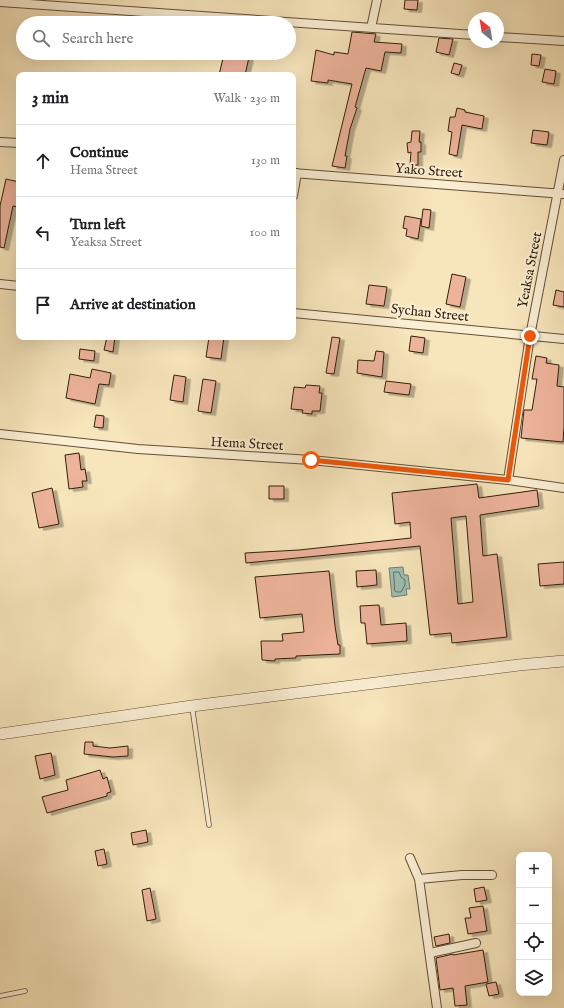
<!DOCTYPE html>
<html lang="en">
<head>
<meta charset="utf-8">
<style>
  :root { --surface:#fff; --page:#f2f2f2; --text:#202124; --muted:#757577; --line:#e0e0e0 }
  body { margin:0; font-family:"IM FELL English",serif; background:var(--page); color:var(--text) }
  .controls { position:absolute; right:12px; bottom:12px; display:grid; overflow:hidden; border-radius:8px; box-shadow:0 4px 16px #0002 }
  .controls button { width:36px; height:36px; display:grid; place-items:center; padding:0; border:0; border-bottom:1px solid var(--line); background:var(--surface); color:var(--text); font:20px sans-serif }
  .compass { position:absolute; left:468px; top:12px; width:36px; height:36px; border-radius:50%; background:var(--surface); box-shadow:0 4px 16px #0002; rotate:330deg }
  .stop { position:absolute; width:12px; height:12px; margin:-9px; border:3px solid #ea580c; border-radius:50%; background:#fff }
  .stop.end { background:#ea580c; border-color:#fff; box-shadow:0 1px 4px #0008 }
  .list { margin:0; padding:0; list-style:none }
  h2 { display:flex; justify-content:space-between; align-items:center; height:52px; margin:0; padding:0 16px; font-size:17px }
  h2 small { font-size:13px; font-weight:400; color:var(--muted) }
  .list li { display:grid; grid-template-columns:26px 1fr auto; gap:12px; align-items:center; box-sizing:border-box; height:72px; padding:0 16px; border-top:1px solid var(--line) }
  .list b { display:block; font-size:15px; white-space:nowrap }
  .list p { margin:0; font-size:13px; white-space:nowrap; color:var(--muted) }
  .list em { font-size:13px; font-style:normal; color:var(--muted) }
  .icon { flex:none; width:22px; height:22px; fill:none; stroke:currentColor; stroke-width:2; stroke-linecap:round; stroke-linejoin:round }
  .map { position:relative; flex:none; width:564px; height:1008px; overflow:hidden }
  .search { position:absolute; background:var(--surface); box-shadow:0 4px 16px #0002; left:16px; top:16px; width:280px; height:44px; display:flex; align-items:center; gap:10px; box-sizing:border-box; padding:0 14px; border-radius:22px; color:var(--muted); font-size:15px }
  .panel { position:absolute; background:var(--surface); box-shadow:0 4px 16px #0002; left:16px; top:72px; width:280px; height:268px; border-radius:8px }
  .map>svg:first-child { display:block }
</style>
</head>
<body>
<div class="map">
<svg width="564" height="1008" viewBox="0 0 564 1008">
  <defs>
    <filter id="shadow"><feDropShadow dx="4.5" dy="2.5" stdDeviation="0" flood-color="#0004"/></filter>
  </defs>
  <rect width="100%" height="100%" fill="#f7e5bb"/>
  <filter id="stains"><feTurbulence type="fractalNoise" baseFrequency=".005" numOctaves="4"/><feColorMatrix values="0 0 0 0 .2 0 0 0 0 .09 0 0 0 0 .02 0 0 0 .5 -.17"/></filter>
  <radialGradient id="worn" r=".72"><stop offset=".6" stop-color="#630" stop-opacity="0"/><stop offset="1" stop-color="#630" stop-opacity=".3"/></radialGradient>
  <path fill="#9ebeb5" stroke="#727e70" d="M 403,567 L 404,575 L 408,575 L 410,589 L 406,589 L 407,595 L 392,597 L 389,568 Z"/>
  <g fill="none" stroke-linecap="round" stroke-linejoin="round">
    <path stroke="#686e5f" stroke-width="1" d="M 394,572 L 399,572 L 401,577 L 405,580 L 405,585 L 401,592 L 397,592 L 395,591 Z"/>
  </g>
  <path fill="#edb39b" stroke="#311f09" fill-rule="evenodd" filter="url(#shadow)" d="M 405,0 L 418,0 L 417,10 L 404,9 Z
    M 352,32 L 376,34 L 374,42 L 402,44 L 401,53 L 385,52 L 381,71 L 366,68 L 355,107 L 357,108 L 350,129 L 345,156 L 347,156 L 345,168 L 332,166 L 352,84 L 328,80 L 328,83 L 311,81 L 316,50 L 334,55 L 334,52 L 348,54 Z
    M 439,38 L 453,39 L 449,55 L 436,52 Z
    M 239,53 L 250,53 L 245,75 L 219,75 L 224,54 L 238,57 Z
    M 532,54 L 541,55 L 539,66 L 531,65 Z
    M 454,63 L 462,65 L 459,75 L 451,73 Z
    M 545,69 L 556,71 L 554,84 L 542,82 Z
    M 457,108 L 465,110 L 465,112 L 484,116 L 482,129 L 462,125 L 457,156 L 449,154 L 452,132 L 448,131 L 450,117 L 455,117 Z
    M 533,130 L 549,132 L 547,145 L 531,143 Z
    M 412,131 L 420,131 L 419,142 L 421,142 L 421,152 L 418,152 L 418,165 L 410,165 L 411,152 L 408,153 L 407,143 L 411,142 Z
    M 6,179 L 19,182 L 19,207 L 13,206 L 4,248 L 0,247 L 0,206 Z
    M 423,209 L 431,210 L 429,228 L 421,226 Z
    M 405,216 L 421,219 L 418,239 L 406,236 L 407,229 L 403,228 Z
    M 452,274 L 466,277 L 460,307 L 446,304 Z
    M 369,285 L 387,287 L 384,306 L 366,304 Z
    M 556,290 L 564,292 L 564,307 L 553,305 Z
    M 411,336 L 425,338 L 423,353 L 409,351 Z
    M 107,337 L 115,337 L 113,352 L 104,350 Z
    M 209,337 L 224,337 L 221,359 L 206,357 Z
    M 332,337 L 340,338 L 334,374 L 326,373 Z
    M 80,349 L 95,351 L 94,361 L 79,359 Z
    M 376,351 L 384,352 L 382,377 L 357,373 L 358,360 L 374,361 Z
    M 536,356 L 547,358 L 546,363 L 559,365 L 557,386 L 564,387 L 564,427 L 563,442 L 521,438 L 524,410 L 532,410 L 537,379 L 532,379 Z
    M 92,369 L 111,373 L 109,385 L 99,384 L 95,404 L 66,398 L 70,374 L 90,378 Z
    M 174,375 L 186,377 L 183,402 L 170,400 Z
    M 203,379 L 216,381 L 211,413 L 198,411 Z
    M 386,381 L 411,384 L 409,395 L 384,392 Z
    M 306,385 L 320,386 L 319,393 L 322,393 L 320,411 L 312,411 L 312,414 L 302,413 L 303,410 L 291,409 L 294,387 L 305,388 Z
    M 96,415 L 104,416 L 103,428 L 94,427 Z
    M 79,453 L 81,470 L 85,469 L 87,481 L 82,481 L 83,487 L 69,489 L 65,455 Z
    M 477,484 L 479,498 L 537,490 L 539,506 L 480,515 L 483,556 L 497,554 L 507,637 L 452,643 L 451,633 L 430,635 L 420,546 L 246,563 L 245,553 L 299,550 L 411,538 L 410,522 L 395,524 L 392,493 ZM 466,516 L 473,602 L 458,604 L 451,518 Z
    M 269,486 L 284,486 L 284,499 L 269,499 Z
    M 52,488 L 59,524 L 39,528 L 32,493 Z
    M 564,562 L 564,584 L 540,586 L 538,564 Z
    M 376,570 L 377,585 L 357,587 L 356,571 Z
    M 329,571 L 335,626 L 338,645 L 340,645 L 340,654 L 296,656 L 296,658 L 275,659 L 275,661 L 262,660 L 261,641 L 283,641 L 282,634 L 304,632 L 302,614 L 260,618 L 255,577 Z
    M 379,605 L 381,625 L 406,623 L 407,641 L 367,644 L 365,623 L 361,623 L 360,606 Z
    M 85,742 L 93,742 L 93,746 L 110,748 L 128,746 L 128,756 L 113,757 L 84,754 Z
    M 51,753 L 55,775 L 40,779 L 35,756 Z
    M 100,770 L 103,779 L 107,777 L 111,792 L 107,793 L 107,796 L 47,813 L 42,797 L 68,790 L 66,780 Z
    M 146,830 L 148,842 L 133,845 L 131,833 Z
    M 104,849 L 107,864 L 98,866 L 95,851 Z
    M 484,887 L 487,900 L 476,902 L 474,889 Z
    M 150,888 L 156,919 L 147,921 L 142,890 Z
    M 483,906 L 487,931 L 468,934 L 465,918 L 471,918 L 469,908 Z
    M 449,934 L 450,943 L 436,946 L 434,937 Z
    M 483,950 L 488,982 L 465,986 L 467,1005 L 455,1006 L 453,988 L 440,990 L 436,958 L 453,954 L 453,955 Z
    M 496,982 L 499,994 L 489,996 L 486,984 Z"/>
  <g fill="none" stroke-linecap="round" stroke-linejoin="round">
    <g stroke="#625036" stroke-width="5.5">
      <path id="service" d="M 192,706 L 209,825
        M 0,996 L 25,991"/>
    </g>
    <g stroke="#625036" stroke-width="10">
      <path id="minor" d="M 0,2 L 474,35
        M 371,28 L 377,0
        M 498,37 L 564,41
        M 0,142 L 19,143
        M 293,173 L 564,194
        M 293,196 L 297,173
        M 0,284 L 19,286
        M 293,313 L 564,339
        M 0,434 L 138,449 L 311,460 L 508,480 L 564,488
        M 508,480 L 530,336 L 564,160
        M 410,858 L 419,879 L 437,1008
        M 419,879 L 462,875 L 492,875
        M 430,953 L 476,943"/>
    </g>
    <g stroke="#625036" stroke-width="12">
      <path id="tertiary" d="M 0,734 L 192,706 L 519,665 L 564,661"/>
    </g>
    <use href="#service" stroke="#faeed3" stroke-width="4"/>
    <use href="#minor" stroke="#faeed3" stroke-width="8"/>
    <use href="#tertiary" stroke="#faeed3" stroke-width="11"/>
  </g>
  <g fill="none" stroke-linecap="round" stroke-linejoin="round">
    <path stroke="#ea580c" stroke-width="5" d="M 311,460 L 508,480 L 530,336"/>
  </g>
  <g text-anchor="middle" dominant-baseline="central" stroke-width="4" stroke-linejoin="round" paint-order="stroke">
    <g font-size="14" fill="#311f09" stroke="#faeed3">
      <text transform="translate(429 171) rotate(4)">Yako Street</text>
      <text transform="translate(530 270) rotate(-79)">Yeaksa Street</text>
      <text transform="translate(430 313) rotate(6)">Sychan Street</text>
      <text transform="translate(247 444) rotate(3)">Hema Street</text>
    </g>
  </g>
  <rect width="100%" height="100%" filter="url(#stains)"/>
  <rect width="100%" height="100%" fill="url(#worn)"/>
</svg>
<div class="controls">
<button>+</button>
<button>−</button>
<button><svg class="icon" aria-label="locate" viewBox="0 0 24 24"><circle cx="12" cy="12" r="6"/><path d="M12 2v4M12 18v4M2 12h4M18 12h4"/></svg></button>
<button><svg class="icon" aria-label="layers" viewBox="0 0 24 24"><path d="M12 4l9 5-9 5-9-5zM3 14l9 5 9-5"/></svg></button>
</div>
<svg class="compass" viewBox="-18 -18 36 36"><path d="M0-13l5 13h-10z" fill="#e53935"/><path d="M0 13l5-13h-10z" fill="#757577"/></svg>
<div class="stop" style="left:311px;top:460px"></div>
<div class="stop end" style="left:530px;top:336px"></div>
<div class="search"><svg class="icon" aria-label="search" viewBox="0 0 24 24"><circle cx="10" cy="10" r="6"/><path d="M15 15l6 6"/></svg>Search here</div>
<section class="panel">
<h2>3 min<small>Walk · 230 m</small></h2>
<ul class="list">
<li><svg class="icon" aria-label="ahead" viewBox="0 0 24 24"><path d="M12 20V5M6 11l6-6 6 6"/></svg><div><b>Continue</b><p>Hema Street</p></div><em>130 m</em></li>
<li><svg class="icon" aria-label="left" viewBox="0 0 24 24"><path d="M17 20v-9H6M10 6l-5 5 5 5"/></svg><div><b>Turn left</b><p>Yeaksa Street</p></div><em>100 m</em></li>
<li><svg class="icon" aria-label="arrive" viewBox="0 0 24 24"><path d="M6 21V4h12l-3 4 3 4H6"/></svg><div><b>Arrive at destination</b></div></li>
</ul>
</section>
</div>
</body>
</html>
